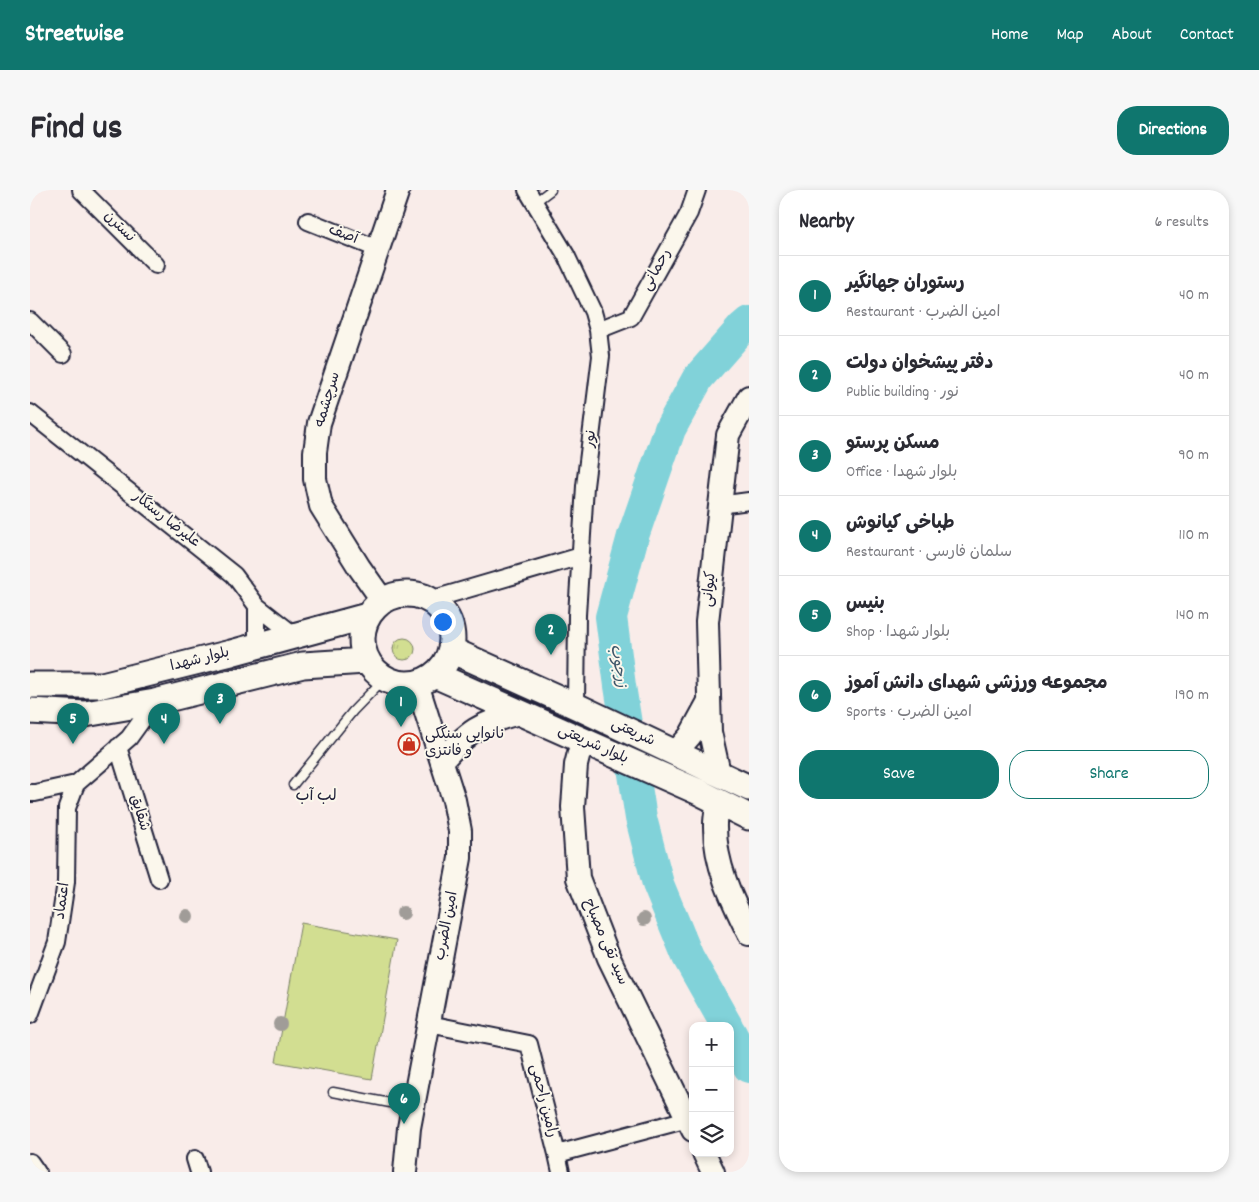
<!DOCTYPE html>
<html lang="en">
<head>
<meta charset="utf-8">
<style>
  :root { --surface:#fff; --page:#f7f7f7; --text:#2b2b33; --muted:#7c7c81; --line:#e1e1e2; --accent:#0f766e }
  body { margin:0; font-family:Dekko,"Playpen Sans Arabic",sans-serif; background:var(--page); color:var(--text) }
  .controls { position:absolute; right:15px; bottom:15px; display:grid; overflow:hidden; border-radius:10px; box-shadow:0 2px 8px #0003 }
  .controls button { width:45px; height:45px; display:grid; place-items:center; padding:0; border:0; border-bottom:1px solid var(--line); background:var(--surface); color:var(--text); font:25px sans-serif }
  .you { position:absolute; left:412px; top:431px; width:18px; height:18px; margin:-12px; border:4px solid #fff; border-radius:50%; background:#1a73e8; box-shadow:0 0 0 8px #1a73e833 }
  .badge { display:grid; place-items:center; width:32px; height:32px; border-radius:50%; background:var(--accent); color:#fff; font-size:16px; font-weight:700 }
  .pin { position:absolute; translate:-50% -41px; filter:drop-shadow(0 1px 2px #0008) }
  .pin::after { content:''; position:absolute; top:26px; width:18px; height:15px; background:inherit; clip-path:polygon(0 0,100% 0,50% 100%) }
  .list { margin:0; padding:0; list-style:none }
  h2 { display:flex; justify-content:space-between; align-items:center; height:65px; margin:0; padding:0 20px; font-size:21px }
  h2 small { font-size:16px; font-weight:400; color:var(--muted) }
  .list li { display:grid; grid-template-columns:32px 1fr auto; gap:15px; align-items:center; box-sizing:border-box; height:80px; padding:0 20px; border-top:1px solid var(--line) }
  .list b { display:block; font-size:19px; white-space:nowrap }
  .list p { margin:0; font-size:16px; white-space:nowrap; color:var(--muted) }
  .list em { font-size:16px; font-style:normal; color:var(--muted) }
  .actions { display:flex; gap:10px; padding:15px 20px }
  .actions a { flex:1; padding:11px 0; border:1px solid var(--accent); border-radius:20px; text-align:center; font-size:18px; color:var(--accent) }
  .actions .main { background:var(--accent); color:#fff }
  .icon { flex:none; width:28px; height:28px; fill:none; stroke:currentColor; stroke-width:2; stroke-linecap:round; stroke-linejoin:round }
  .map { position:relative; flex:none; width:719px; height:982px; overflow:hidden; border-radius:20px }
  header { display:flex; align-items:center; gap:30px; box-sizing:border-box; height:70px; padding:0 25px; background:var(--accent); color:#fff }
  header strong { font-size:24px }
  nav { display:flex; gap:28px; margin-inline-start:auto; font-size:18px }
  .intro { display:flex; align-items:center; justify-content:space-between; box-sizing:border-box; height:120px; padding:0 30px }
  h1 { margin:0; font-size:35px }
  .button { padding:12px 22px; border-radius:20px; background:var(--accent); color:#fff; font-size:18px; font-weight:700 }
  main { display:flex; gap:30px; padding:0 30px }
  aside { flex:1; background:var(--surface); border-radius:20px; box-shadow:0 2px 8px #0003 }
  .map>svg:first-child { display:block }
</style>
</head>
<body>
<header>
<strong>Streetwise</strong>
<nav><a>Home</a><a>Map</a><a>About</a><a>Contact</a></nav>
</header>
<div class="intro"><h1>Find us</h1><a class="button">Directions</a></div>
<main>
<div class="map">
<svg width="719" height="982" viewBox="0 0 719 982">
  <defs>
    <pattern id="grass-tufts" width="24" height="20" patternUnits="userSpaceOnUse" patternTransform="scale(1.25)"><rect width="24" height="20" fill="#d2de91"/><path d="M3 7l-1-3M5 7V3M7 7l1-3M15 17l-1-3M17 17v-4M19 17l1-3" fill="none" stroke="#b4be7e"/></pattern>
  </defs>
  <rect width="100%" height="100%" fill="#f9ece9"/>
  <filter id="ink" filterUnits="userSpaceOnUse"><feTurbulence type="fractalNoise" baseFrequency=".02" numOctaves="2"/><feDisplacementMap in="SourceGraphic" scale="10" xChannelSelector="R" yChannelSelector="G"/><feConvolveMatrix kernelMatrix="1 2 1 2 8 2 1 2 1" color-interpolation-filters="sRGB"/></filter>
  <g filter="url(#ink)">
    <path fill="url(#grass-tufts)" stroke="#7a8066" d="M363 459a11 11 0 1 1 22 0a11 11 0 1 1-22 0Z"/>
    <path fill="#d2de91" stroke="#7a8066" d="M 271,733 L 367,750 L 342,889 L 246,872 Z"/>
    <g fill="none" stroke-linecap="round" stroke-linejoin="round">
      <path stroke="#81d2d9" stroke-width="32" d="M 697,836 L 658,767 L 628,694 L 611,628 L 590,496 L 581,427 L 603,346 L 640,239 L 668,188 L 712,138 L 719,132
        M 700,842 L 719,877"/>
      <g stroke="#22223b" stroke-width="11">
        <path id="lane" d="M 505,12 L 521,0
          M 263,595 L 323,521 L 354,489
          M 303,902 L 381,917"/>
      </g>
      <g stroke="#22223b" stroke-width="20">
        <path id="street" d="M 51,0 L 126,75
          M 497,0 L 536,65 L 563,122 L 568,140 L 571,166 L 555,296 L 547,425 L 546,516
          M 278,31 L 348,59
          M 0,131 L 33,164
          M 568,140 L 601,127 L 659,23 L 667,0
          M 0,223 L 204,385 L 227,416 L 264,445
          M 689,315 L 719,311
          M 400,410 L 551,366
          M 227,416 L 227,455
          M 88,557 L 129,689
          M 0,603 L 5,603 L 46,594 L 99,548 L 125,512
          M 0,825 L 27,752 L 36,692 L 37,618 L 46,594
          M 399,834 L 499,854 L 527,964 L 658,929
          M 527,964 L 531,982
          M 165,969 L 169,982
          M 0,972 L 7,982"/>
      </g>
      <g stroke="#22223b" stroke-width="26">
        <path id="secondary" d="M 353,411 L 329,377 L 291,316 L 285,289 L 285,262 L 289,233 L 368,0
          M 552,551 L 546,575 L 543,617 L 548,688 L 579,768 L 663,940
          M 645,563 L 660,546 L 678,513
          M 412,571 C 438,541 450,533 489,523
          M 689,583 L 680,542 L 677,432 L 698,245 L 719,207
          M 688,611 C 687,619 685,627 685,634 C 684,673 702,710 719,744
          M 674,963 L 683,982
          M 375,982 L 379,938 L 430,668 L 430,641 L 424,610 L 387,494"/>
      </g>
      <g stroke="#22223b" stroke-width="29">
        <path id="primary" d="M332 449a45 45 0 1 1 90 0a45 45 0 1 1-90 0Z
          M 421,460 L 546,516 L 719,598
          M 405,485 L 669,602 L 719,627
          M 0,495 L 72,495 L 201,463 L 337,426
          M 0,521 L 55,524 L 125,512 L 273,475 L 336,471"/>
      </g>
      <use href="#lane" stroke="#fbf7ec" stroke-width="8"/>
      <use href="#street" stroke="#fbf7ec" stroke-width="16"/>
      <use href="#secondary" stroke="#fbf7ec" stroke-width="22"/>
      <use href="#primary" stroke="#fbf7ec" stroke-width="25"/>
    </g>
    <g fill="#a09c98">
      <circle cx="373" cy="723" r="7"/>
      <circle cx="157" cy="726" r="7"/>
      <circle cx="614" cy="729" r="7"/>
      <circle cx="250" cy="834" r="7"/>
    </g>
  </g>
  <defs>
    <g id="shop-ring" transform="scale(1.125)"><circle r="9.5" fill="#fbf7ec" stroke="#c8321e" stroke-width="1.5"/><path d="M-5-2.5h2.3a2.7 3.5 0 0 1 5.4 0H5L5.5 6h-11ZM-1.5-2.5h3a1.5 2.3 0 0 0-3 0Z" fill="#c8321e"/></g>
  </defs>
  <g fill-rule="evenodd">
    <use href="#shop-ring" x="379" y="554"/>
  </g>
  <g text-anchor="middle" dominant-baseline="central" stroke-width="4" stroke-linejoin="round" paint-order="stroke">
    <g font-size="15" fill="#22223b" stroke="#fbf7ec">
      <text transform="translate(89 37) rotate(45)">نسترن</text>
      <text transform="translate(313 45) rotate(21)">آصف</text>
      <text transform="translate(627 80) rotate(-61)">رحمانی</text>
      <text transform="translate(298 210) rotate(-73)">سرچشمه</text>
      <text transform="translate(561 249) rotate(-83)">نور</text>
      <text transform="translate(136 330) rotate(38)">علیرضا رستگار</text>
      <text transform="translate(680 399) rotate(-84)">کیوانی</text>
      <text transform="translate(170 470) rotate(-14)">بلوار شهدا</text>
      <text transform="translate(603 543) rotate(25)">شریعتی</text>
      <text transform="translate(563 555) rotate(24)">بلوار شریعتی</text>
      <text transform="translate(109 623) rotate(73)">شقایق</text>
      <text transform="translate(33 711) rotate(-82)">اعتماد</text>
      <text transform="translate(417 736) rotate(-79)">امین الضرب</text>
      <text transform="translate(575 752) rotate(67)">سید تقی مصباح</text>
      <text transform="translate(513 911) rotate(76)">رامین راحمی</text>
    </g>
    <g font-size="15" fill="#22223b" stroke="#fbf7ec" text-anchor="start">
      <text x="395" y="545">نانوایی سنگکی<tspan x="395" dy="17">و فانتزی</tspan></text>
    </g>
    <g font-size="16" font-style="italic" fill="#3e576a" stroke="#fbf7ec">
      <text transform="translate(588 476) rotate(81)">زرجوب</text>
    </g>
    <g font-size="16" fill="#22223b" stroke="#fbf7ec">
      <text x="286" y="606">لب آب</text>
    </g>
  </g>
</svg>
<div class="controls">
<button>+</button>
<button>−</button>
<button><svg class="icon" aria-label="layers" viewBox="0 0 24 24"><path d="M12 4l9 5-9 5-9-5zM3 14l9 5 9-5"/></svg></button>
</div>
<div class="you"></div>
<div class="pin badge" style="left:371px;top:537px">1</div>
<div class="pin badge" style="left:521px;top:465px">2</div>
<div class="pin badge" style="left:190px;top:534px">3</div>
<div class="pin badge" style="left:134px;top:554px">4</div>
<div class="pin badge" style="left:43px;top:554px">5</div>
<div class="pin badge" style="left:374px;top:934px">6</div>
</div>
<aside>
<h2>Nearby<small>6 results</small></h2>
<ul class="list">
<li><span class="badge">1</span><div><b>رستوران جهانگیر</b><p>Restaurant · امین الضرب</p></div><em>40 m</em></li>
<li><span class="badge">2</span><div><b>دفتر پیشخوان دولت</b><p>Public building · نور</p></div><em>40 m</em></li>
<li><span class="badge">3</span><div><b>مسکن پرستو</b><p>Office · بلوار شهدا</p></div><em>90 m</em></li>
<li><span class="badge">4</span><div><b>طباخی کیانوش</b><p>Restaurant · سلمان فارسی</p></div><em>110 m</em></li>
<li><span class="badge">5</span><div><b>بنیس</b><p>Shop · بلوار شهدا</p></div><em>140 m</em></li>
<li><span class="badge">6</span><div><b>مجموعه ورزشی شهدای دانش آموز</b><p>Sports · امین الضرب</p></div><em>190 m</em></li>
</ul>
<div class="actions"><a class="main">Save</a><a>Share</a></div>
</aside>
</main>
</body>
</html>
